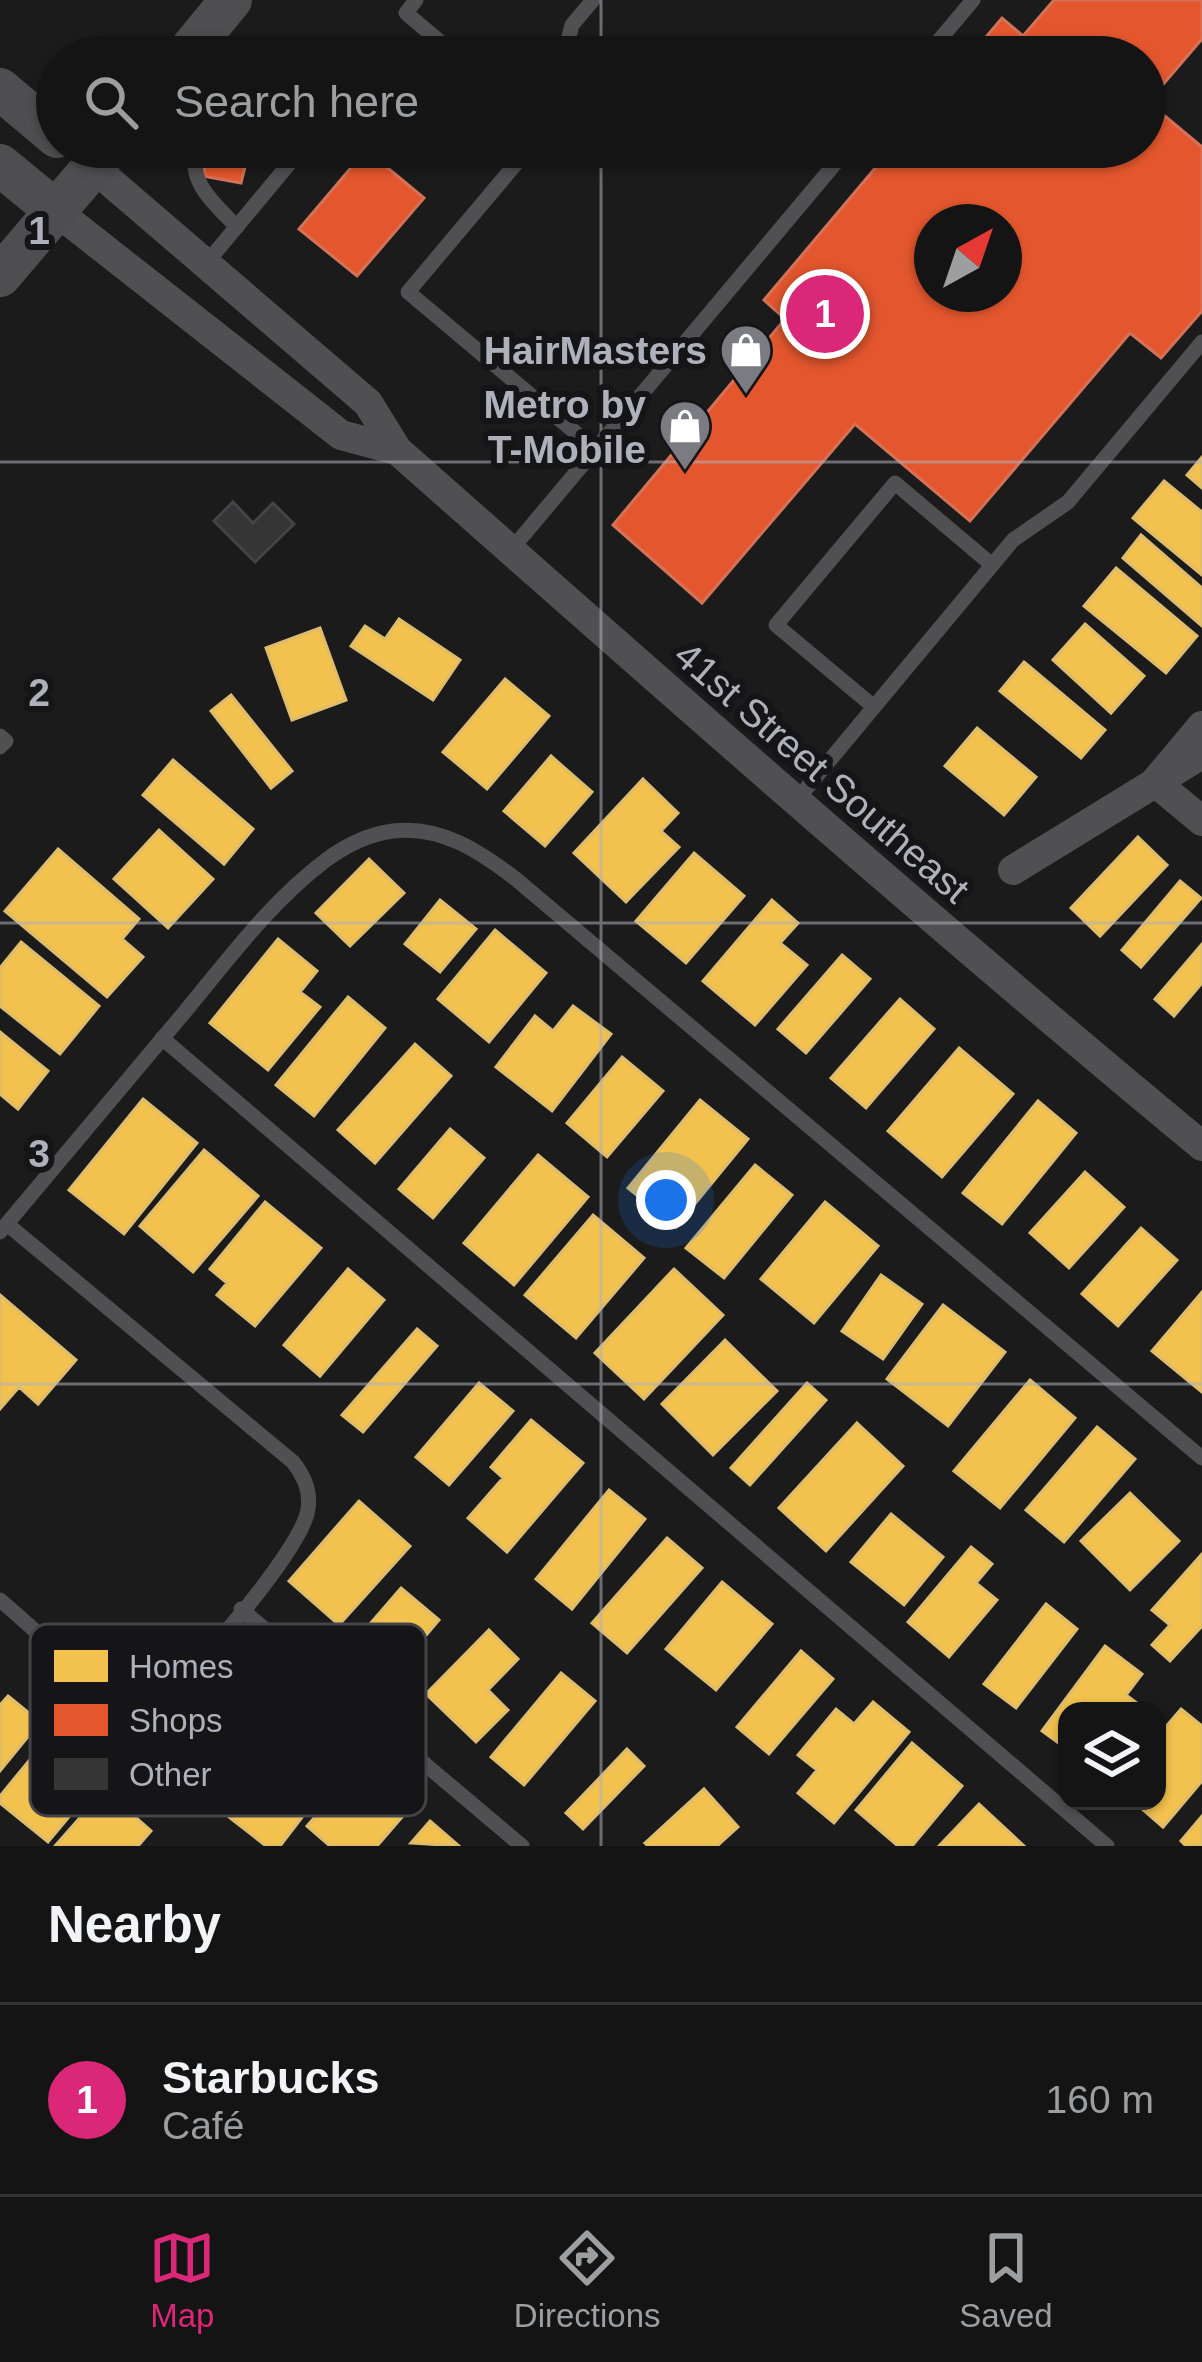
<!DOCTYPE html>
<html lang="en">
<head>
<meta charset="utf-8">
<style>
  :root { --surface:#141414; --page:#212122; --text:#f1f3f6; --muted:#9d9ea0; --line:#333334; --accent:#db2777 }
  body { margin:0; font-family:Arial,sans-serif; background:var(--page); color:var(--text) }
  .controls { position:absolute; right:36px; bottom:36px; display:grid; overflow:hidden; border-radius:24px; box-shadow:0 3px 9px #0004 }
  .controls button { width:108px; height:108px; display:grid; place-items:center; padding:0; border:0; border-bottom:3px solid var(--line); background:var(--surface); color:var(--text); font:60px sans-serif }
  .compass { position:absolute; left:914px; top:204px; width:108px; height:108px; border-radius:50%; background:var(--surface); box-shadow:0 3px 9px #0004; rotate:40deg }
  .you { position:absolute; left:666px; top:1200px; width:42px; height:42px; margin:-30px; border:9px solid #fff; border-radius:50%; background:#1a73e8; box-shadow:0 0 0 18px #1a73e833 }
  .badge { display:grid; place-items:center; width:78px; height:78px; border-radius:50%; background:var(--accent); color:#fff; font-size:39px; font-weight:700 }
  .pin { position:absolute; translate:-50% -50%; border:6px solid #fff; box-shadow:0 3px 12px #0006 }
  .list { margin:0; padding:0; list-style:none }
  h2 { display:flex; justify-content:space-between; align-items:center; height:156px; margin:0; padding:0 48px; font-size:51px }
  h2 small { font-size:39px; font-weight:400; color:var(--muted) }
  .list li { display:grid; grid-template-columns:78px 1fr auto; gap:36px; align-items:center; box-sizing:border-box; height:192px; padding:0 48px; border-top:3px solid var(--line) }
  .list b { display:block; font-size:45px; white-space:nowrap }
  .list p { margin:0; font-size:39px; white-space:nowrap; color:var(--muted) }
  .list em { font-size:39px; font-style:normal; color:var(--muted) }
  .icon { flex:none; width:66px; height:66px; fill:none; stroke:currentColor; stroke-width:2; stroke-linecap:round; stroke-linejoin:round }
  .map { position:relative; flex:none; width:1202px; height:1846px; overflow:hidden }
  .search { position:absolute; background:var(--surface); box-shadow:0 3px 9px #0004; left:36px; right:36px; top:36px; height:132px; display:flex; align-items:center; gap:30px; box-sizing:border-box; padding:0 42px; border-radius:66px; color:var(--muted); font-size:45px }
  .sheet { height:348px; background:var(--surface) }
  nav { display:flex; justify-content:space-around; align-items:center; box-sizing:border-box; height:168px; border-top:3px solid var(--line); background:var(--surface); font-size:33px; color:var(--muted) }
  nav a { display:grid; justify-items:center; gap:6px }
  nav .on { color:var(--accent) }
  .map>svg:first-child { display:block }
</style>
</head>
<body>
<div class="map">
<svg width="1202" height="1846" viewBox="0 0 1202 1846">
  <rect width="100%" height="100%" fill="#1b1b1b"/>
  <path fill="#f2c14e" stroke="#debc6e" stroke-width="3" d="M 1202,457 L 1202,488 L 1187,475 Z
    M 1164,481 L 1202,512 L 1202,575 L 1133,518 Z
    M 1141,535 L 1202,588 L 1202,626 L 1123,558 Z
    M 1116,568 L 1197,636 L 1166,673 L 1084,606 Z
    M 399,619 L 460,660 L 433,700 L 351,646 L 365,626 L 385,639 Z
    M 1085,624 L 1144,676 L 1111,713 L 1053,660 Z
    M 320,628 L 346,700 L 292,720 L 266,648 Z
    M 1024,662 L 1105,730 L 1081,758 L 1000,691 Z
    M 505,679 L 549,716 L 487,789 L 443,752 Z
    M 231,695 L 292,771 L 271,788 L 211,711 Z
    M 977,728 L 1036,777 L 1004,815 L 945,766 Z
    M 551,756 L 592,792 L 545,846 L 504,811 Z
    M 173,760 L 253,829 L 224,864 L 143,795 Z
    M 643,779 L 678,813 L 661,831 L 679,847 L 626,902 L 574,853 Z
    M 159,830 L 213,879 L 168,928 L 114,879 Z
    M 1138,837 L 1167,865 L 1100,936 L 1071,908 Z
    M 58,849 L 139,919 L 122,939 L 143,957 L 107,997 L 5,911 Z
    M 694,853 L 744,896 L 686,963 L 636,921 Z
    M 369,859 L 404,893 L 350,946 L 316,913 Z
    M 1180,881 L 1201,898 L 1141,967 L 1122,950 Z
    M 440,900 L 476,929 L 440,972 L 405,944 Z
    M 772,900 L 798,923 L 780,943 L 807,965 L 755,1025 L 703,981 Z
    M 495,930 L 546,973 L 489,1042 L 438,999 Z
    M 278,939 L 317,971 L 300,992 L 320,1007 L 268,1070 L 210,1023 Z
    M 21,942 L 99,1006 L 60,1054 L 0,1006 L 0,968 Z
    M 1202,944 L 1202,983 L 1174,1016 L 1155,999 Z
    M 842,955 L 870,979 L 806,1053 L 778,1029 Z
    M 348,997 L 385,1028 L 314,1116 L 276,1085 Z
    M 900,999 L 934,1029 L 866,1108 L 831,1078 Z
    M 573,1006 L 611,1034 L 552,1111 L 496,1067 L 535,1016 L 553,1031 Z
    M 0,1032 L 48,1071 L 18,1109 L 0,1094 Z
    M 415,1044 L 451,1076 L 375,1163 L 338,1130 Z
    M 959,1048 L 1013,1094 L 942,1177 L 888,1131 Z
    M 622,1057 L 663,1091 L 607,1157 L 567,1123 Z
    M 143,1099 L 197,1143 L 124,1234 L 69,1190 Z
    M 700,1100 L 748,1139 L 676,1227 L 628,1188 Z
    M 1038,1101 L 1076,1133 L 1002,1224 L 963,1193 Z
    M 450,1129 L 484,1158 L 433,1218 L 399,1189 Z
    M 204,1150 L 258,1196 L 193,1272 L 140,1226 Z
    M 538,1155 L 588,1197 L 514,1285 L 464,1243 Z
    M 755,1165 L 792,1195 L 724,1278 L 686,1248 Z
    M 1085,1172 L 1124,1207 L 1069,1268 L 1030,1233 Z
    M 265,1202 L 321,1248 L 255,1326 L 217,1295 L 227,1283 L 210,1269 Z
    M 825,1202 L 878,1246 L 814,1323 L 761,1279 Z
    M 593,1215 L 644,1258 L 576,1338 L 525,1295 Z
    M 1141,1228 L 1177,1260 L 1118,1326 L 1082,1294 Z
    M 348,1269 L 384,1300 L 320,1376 L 284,1345 Z
    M 674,1269 L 723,1315 L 644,1399 L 595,1353 Z
    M 881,1275 L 922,1304 L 883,1359 L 842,1331 Z
    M 1202,1292 L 1202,1392 L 1152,1351 Z
    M 0,1295 L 76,1360 L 38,1404 L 19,1387 L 0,1409 Z
    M 943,1305 L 1005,1352 L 948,1426 L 887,1379 Z
    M 417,1329 L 437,1346 L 363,1432 L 342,1415 Z
    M 725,1340 L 777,1391 L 713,1455 L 662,1404 Z
    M 1030,1380 L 1075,1418 L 1000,1508 L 954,1471 Z
    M 479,1383 L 513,1411 L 449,1485 L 416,1457 Z
    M 807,1383 L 826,1400 L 750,1485 L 731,1468 Z
    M 531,1420 L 583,1463 L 507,1552 L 468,1518 L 503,1478 L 491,1467 Z
    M 857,1423 L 903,1466 L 826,1551 L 779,1508 Z
    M 1097,1427 L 1135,1459 L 1064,1542 L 1026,1510 Z
    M 609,1490 L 645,1519 L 572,1609 L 536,1579 Z
    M 1130,1493 L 1179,1541 L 1130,1590 L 1081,1541 Z
    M 359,1501 L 410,1546 L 339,1625 L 289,1581 Z
    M 891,1514 L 943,1557 L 904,1605 L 851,1562 Z
    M 667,1538 L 702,1568 L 627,1653 L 592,1623 Z
    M 971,1547 L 992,1564 L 976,1583 L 997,1600 L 949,1657 L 908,1622 Z
    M 1202,1554 L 1202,1626 L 1170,1661 L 1152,1645 L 1170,1625 L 1152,1610 Z
    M 722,1582 L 772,1624 L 716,1690 L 666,1649 Z
    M 401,1588 L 439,1620 L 394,1673 L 356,1640 Z
    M 1046,1604 L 1077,1629 L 1016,1708 L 984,1684 Z
    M 489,1630 L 518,1659 L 488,1690 L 508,1710 L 476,1742 L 426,1694 Z
    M 1105,1646 L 1142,1674 L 1126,1695 L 1145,1709 L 1067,1711 L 1067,1749 L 1042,1731 Z
    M 801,1651 L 833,1679 L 769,1754 L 737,1727 Z
    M 561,1673 L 595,1701 L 524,1785 L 491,1757 Z
    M 8,1696 L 40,1722 L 0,1771 L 0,1705 Z
    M 873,1702 L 909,1732 L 834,1823 L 798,1793 L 817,1770 L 798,1755 L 836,1709 L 854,1724 Z
    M 1181,1709 L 1202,1726 L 1202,1781 L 1163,1827 L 1133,1801 L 1157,1801 L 1157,1737 Z
    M 292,1718 L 346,1760 L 280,1846 L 266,1846 L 220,1810 Z
    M 51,1734 L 103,1776 L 48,1842 L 0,1803 L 0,1796 Z
    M 912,1743 L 962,1786 L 912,1846 L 898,1846 L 856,1810 Z
    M 627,1749 L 644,1766 L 583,1829 L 566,1813 Z
    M 130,1761 L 148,1777 L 123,1806 L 151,1831 L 138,1846 L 55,1846 Z
    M 358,1767 L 409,1809 L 377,1846 L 330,1846 L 307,1826 Z
    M 704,1789 L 738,1827 L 717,1846 L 648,1846 L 645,1843 Z
    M 979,1804 L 1024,1846 L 939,1846 Z
    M 1202,1816 L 1202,1846 L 1186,1846 L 1181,1841 Z
    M 430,1821 L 459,1846 L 411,1843 Z"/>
  <path fill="#e4572e" stroke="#d47258" stroke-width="3" fill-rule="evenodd" d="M 1054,0 L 1202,0 L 1202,39 L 1148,102 L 1202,147 L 1202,311 L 1161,358 L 1130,333 L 970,521 L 855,424 L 702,603 L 613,525 L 785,319 L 764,300 L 893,147 L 1145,147 L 1145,57 L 969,57 L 1002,18 L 1023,36 ZM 932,222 L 1004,222 L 1004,294 L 932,294 Z
    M 209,147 L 250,147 L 241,183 L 203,176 Z
    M 366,150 L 424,198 L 357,276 L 299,229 Z"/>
  <path fill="#353536" stroke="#444447" stroke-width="3" d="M 233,502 L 253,523 L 273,503 L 294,524 L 255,562 L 214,521 Z"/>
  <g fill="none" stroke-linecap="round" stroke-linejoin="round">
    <path stroke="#505053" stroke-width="15" d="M 416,0 L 406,13 L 458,57
      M 210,32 L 239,57
      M 564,57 L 572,25 L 593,0
      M 925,57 L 973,0
      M 199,147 C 183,179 217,206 237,227
      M 530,147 L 408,292 L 595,449
      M 204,266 L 303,147
      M 511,550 L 849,147
      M 874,707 L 776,625 L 895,483 L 992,565
      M 0,736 L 6,741 L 0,747
      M 795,802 L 1013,540 L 1068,502 L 1202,342
      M 162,1038 L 1107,1846
      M 0,1232 C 61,1159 122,1087 183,1014 C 227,961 270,902 326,860 C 345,846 369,834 393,831 C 441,825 481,852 517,880 L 1202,1458
      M 0,1600 C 27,1622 103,1697 134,1699 C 149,1700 164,1692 176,1682 C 209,1657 296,1553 307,1514 C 312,1495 305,1477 293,1462 L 7,1224
      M 241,1609 L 522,1846"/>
    <path stroke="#505053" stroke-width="30" d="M 93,167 L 368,403 L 397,450 C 663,685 929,920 1202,1146
      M 56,211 L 341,435 L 397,450
      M 1202,726 L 1155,782 L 1202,821
      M 1013,870 L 1202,754"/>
    <path stroke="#4e4e50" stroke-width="42" d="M 184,57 L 231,0
      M 0,89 L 57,137
      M 0,165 L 56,211
      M 0,276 L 110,147"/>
  </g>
  <path fill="none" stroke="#aeb1b9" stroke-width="3" stroke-opacity="0.55" d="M 601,0 L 601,57M 601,147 L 601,1846M 0,462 L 1202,462M 0,923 L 1202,923M 0,1384 L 1202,1384"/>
  <defs>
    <g id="shop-pin" transform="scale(2.7)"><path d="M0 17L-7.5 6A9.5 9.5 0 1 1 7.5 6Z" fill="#7b7c82" stroke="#151517"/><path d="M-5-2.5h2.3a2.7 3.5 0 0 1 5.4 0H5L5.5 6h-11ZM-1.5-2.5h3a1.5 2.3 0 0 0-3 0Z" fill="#fff"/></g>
  </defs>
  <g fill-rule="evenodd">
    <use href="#shop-pin" x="746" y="350"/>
    <use href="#shop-pin" x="685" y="426"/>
  </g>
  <g text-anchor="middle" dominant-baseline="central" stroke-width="12" stroke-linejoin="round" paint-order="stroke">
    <g font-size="39" font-weight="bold" fill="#aeb1b9" stroke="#151517" text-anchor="end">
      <text x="707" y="350">HairMasters</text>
      <text x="646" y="404">Metro by<tspan x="646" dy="45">T-Mobile</tspan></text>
    </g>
    <g font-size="39" fill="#aeb1b9" stroke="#151517">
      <text transform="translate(822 772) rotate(41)">41st Street Southeast</text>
    </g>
  </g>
  <rect x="30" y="1624" width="396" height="192" rx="18" fill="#151517" stroke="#434448" stroke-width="3"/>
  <rect x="54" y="1650" width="54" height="32" fill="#f2c14e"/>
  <rect x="54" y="1704" width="54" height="32" fill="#e4572e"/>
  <rect x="54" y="1758" width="54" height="32" fill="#353536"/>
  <g font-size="33" fill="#aeb1b9">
    <text x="129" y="1678">Homes</text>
    <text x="129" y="1732">Shops</text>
    <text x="129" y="1786">Other</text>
  </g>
  <g font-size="39" text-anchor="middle" font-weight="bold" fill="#aeb1b9" stroke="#151517" stroke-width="12" stroke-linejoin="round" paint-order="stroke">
    <text x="39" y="244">1</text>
    <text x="39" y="706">2</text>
    <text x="39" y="1167">3</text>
  </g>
</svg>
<div class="controls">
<button><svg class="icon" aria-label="layers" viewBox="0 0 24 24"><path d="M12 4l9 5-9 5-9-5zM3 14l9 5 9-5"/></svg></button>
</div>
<svg class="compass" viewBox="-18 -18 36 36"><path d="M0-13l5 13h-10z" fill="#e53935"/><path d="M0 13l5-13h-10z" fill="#9d9ea0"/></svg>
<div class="you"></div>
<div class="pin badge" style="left:825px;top:314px">1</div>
<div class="search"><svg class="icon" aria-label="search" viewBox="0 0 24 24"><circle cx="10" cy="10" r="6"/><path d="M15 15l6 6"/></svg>Search here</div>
</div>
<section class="sheet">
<h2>Nearby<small></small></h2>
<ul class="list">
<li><span class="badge">1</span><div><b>Starbucks</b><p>Café</p></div><em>160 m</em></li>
</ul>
</section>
<nav>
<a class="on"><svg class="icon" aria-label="map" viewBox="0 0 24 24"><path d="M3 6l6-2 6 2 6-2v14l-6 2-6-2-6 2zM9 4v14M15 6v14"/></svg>Map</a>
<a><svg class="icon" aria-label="directions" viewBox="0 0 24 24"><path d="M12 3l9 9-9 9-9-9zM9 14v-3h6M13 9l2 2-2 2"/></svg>Directions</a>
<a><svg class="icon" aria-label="saved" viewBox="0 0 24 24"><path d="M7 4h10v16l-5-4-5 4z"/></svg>Saved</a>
</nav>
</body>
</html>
